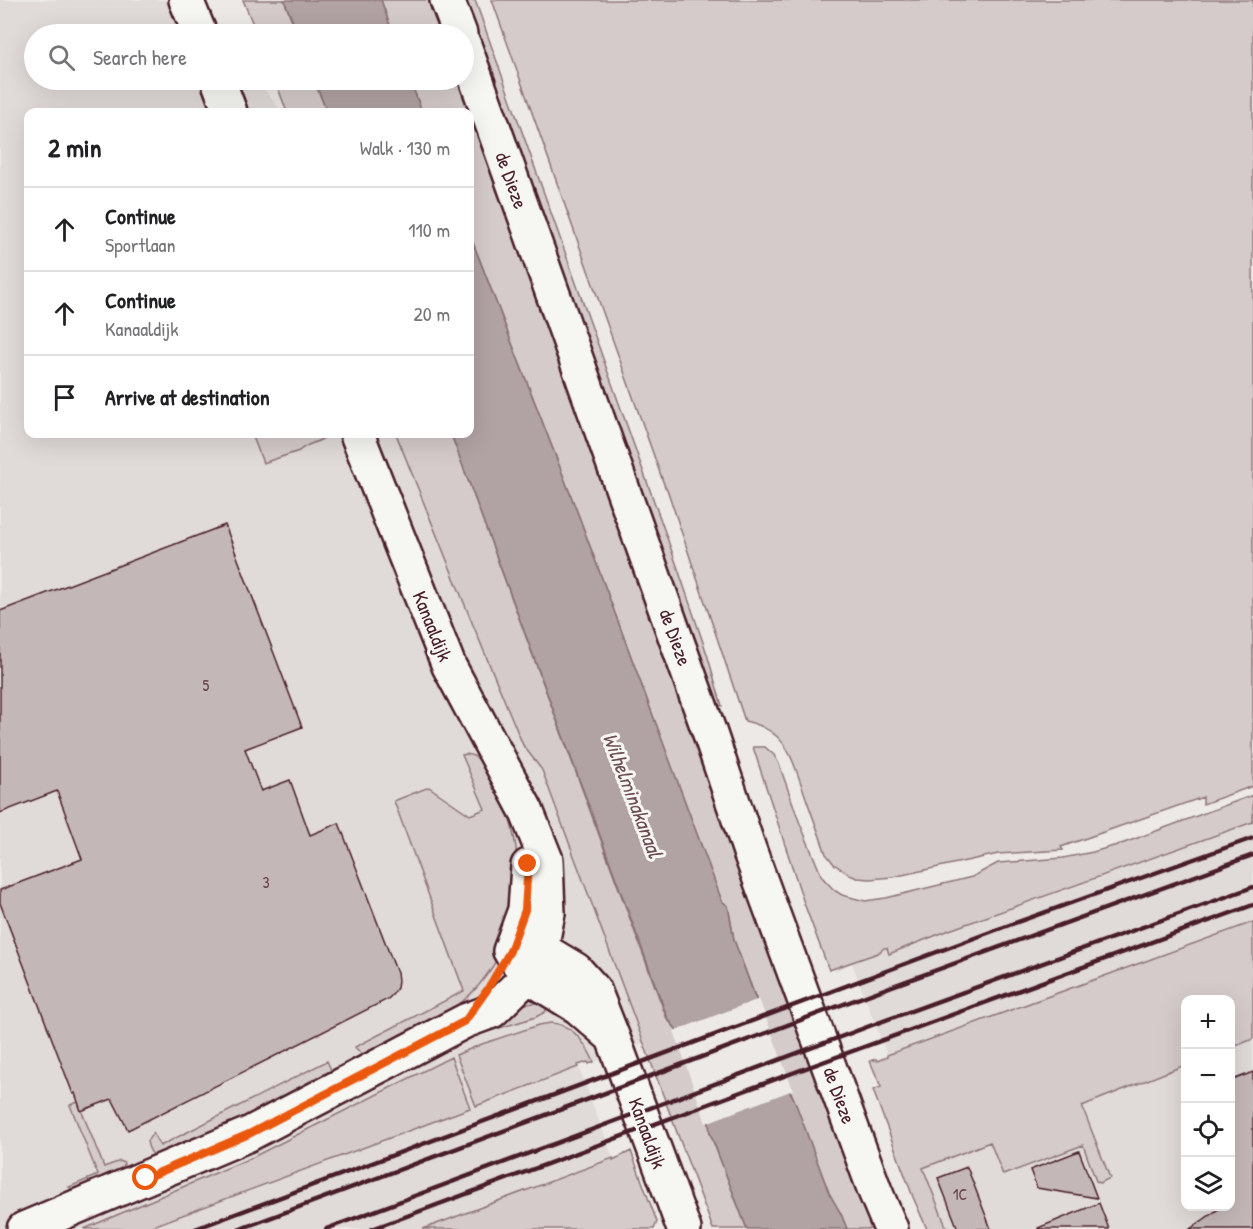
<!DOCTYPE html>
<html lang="en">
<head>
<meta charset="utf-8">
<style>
  :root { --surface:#fff; --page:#f2f2f2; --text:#202124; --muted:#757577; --line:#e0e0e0 }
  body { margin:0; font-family:"Patrick Hand",sans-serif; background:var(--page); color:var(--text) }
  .controls { position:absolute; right:18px; bottom:18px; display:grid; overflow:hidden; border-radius:12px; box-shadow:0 6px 24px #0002 }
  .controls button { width:54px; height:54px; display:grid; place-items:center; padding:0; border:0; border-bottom:2px solid var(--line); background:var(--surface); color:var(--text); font:30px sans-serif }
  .stop { position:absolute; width:18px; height:18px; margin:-14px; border:4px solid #ea580c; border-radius:50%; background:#fff }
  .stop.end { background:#ea580c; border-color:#fff; box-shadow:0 2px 6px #0008 }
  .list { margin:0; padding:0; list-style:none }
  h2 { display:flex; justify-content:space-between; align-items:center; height:78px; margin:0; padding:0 24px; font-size:26px }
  h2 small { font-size:20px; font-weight:400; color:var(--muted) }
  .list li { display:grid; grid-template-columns:39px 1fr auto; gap:18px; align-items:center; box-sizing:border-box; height:84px; padding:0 24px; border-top:2px solid var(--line) }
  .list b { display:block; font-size:22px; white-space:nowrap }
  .list p { margin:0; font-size:20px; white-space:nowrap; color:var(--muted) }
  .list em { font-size:20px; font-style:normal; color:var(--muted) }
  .icon { flex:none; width:33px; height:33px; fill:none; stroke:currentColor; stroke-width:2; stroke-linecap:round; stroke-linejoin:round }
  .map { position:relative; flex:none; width:1253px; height:1229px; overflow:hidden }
  .search { position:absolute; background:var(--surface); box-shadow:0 6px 24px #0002; left:24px; top:24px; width:450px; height:66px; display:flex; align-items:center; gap:15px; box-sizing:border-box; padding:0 21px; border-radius:33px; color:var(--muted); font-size:22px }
  .panel { position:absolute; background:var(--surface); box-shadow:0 6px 24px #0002; left:24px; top:108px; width:450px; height:330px; border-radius:12px }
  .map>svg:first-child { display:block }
</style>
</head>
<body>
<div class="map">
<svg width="1253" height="1229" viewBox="0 0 1253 1229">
  <rect width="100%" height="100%" fill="#ece9e6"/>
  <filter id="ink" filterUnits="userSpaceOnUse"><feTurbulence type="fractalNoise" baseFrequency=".0167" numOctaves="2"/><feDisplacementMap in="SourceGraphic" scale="12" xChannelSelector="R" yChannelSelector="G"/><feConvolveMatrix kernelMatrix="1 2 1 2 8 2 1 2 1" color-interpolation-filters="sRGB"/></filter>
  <g filter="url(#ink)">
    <path fill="#e0dad8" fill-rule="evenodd" d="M 0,0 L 198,0 L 224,34 L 34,34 L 34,80 L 257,80 L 282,112 L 28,112 L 28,434 L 451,434 L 667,1019 L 677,1030 L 589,1064 L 588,1062 L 578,1065 L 613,1158 L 423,1229 L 0,1229 Z
      M 1253,799 L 1253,1229 L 934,1229 L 870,1061 L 876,1059 L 877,1061 L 887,1057 L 887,1055 L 852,963 L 835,971 L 827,952 L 1016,892 ZM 1186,1000 L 1230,1000 L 1230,1206 L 1186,1206 Z"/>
    <path fill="#d4cbca" stroke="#8f757a" stroke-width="1.5" d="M 243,0 L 284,0 L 297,34 L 257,34 Z
      M 381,0 L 434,0 L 447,34 L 393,34 Z
      M 461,0 L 475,0 L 676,563 L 707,654 L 722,706 L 713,705 Z
      M 492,0 L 1253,0 L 1253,786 L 1203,804 L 1203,797 L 1061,847 L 1063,850 L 998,854 L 893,877 L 870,879 L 857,878 L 850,875 L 834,864 L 826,854 C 819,833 811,813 804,792 C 791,757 787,730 745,721 L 667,489 L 665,487 Z
      M 275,80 L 314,80 L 327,112 L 287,112 Z
      M 410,80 L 463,80 L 876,1229 L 847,1229 L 841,1214 L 829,1193 L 734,940 L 728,906 L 722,902 L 578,514 L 470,235 L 470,112 L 422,112 Z
      M 252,434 L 325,434 L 324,438 C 316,443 306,444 299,451 L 263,463 Z
      M 396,434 L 451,434 L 667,1019 L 677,1030 L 709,1122 L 710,1133 L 747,1229 L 713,1229 L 542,770 L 523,745 L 471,620 Z
      M 753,747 L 765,747 L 774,755 L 779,764 L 799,821 L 822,877 L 834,890 L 842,895 L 865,901 L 886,898 L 972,877 L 998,863 L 1063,858 L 1093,852 L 1124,843 L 1253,795 L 1253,822 L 952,929 L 889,954 L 887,948 L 884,948 L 878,953 L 829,970 L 804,903 Z
      M 466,754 C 482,756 486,768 493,781 C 506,805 516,832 517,860 C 518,872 513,887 510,900 C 507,916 506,934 501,950 C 497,962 487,975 479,985 C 451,1019 403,1037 364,1057 L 355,1047 L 464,991 L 394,801 L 429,787 L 470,815 L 485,809 L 462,755 Z
      M 1253,922 L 1253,1039 L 1231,1048 L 1230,1000 L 1186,1000 L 1185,1065 L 1082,1106 L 1110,1178 L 1100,1183 L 1096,1181 L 1083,1145 L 1003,1175 L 990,1142 L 923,1168 L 947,1229 L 927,1229 L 913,1197 L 873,1090 L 881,1087 L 870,1061 L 876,1059 L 877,1061 L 887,1057 L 887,1055 Z
      M 534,1003 L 549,1005 L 545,1012 L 536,1017 L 480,1034 L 477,1029 L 519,1005 Z
      M 551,1023 C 573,1024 586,1044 594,1062 L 589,1064 L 588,1062 L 578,1065 L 578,1067 L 476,1106 L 456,1055 L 482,1044 L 539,1025 Z
      M 451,1057 L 470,1108 L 145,1229 L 84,1229 L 253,1157 Z
      M 327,1061 L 332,1072 L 225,1130 L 157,1157 C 150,1154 148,1148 147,1141 L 153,1133 L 160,1146 Z
      M 78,1102 L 104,1167 L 120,1161 L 124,1163 L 123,1172 L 76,1191 L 69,1187 L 98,1175 L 70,1105 Z
      M 631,1151 L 657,1222 L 654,1229 L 423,1229 L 613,1158 L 613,1160 Z"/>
    <path fill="#b1a2a3" stroke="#886e73" stroke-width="1.5" d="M 284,0 L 381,0 L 393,34 L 298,34 Z
      M 314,80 L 410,80 L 422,112 L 327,112 Z
      M 470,235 L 578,514 L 722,901 L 728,906 L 734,940 L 790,1092 L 794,1099 L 829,1193 L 841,1214 L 847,1229 L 747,1229 L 710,1133 L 709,1122 L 677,1030 L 668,1019 L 451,434 L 470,434 Z"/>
    <path fill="#ece9e6" d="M 759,999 L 793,1090 L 706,1123 L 674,1031 Z"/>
    <path fill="#c4b7b7" stroke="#4a1f2b" stroke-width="1.5" d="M 225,525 L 302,727 L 245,749 L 261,791 L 290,780 L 310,835 L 339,823 L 397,973 L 398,981 L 397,988 L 393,994 L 388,999 L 128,1130 L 112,1099 L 81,1111 L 75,1093 L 73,1094 L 0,903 L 0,890 L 82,859 L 57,791 L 0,813 L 0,611 Z
      M 1253,1072 L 1253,1229 L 1190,1229 L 1223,1206 L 1230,1206 L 1230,1081 Z
      M 1079,1151 L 1097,1198 L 1037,1188 L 1030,1170 Z
      M 967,1167 L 991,1229 L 958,1229 L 938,1178 Z
      M 1099,1203 L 1109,1229 L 1038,1229 L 1038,1228 Z"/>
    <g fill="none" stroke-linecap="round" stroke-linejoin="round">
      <g stroke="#4a1f2b" stroke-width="38">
        <path id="minor" d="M 186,0 L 200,34
          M 447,0 L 460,34
          M 464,45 L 709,731 L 750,852 L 875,1191 L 891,1229
          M 218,80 L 230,112
          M 357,434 L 449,666 L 526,810 L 546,860 L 548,913 L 541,949 L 576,970 L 594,990 L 613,1038 L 684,1229
          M 528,866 L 525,910 L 510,951 L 528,976 L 578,1007 L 609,1034
          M 24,1229 L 249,1134 L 465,1021 L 492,1011 L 528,976 L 541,949"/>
      </g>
      <use href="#minor" stroke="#f6f6f2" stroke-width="33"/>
      <path stroke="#4a1f2b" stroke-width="4.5" d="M 195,1229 L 1012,924 L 1253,838
        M 240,1229 L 876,992 L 1253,855
        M 326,1229 L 875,1024 L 1253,887
        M 372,1229 L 787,1075 L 1253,905"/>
    </g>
  </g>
  <g fill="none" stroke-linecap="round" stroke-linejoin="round" filter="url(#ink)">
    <path stroke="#ea580c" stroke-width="8" d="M 146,1178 L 249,1134 L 465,1021 L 487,990 L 510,951 L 525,910 L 528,864"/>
  </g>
  <g text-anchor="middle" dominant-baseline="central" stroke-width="6" stroke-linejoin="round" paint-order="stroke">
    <g font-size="16" fill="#68454e">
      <text x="206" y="685">5</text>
      <text x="266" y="882">3</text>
      <text x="960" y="1194">1C</text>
    </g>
    <g font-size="20" fill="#4a1f2b" stroke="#f6f6f2">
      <text transform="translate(512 180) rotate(70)">de Dieze</text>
      <text transform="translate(433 626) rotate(68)">Kanaaldijk</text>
      <text transform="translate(676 637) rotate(70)">de Dieze</text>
      <text transform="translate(840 1095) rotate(70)">de Dieze</text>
      <text transform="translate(648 1133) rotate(70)">Kanaaldijk</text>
    </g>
    <g font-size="21" font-style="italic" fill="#6e4d55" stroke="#f6f6f2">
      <text transform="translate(633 795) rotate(69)">Wilhelminakanaal</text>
    </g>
  </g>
</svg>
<div class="controls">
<button>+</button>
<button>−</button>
<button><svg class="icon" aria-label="locate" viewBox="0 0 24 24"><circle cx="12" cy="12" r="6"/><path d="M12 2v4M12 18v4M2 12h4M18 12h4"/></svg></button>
<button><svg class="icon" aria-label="layers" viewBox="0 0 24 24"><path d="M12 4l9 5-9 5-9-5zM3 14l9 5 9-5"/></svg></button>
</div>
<div class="stop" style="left:146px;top:1178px"></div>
<div class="stop end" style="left:528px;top:864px"></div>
<div class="search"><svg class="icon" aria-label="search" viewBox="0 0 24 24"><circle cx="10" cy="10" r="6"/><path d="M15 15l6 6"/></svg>Search here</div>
<section class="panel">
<h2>2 min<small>Walk · 130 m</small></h2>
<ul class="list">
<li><svg class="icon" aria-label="ahead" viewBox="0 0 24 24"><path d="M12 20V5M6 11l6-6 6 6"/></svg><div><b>Continue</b><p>Sportlaan</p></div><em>110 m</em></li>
<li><svg class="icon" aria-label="ahead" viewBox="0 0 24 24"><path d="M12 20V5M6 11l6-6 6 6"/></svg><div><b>Continue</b><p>Kanaaldijk</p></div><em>20 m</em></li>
<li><svg class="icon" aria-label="arrive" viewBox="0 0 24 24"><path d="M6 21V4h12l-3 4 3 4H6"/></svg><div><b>Arrive at destination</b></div></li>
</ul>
</section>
</div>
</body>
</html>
